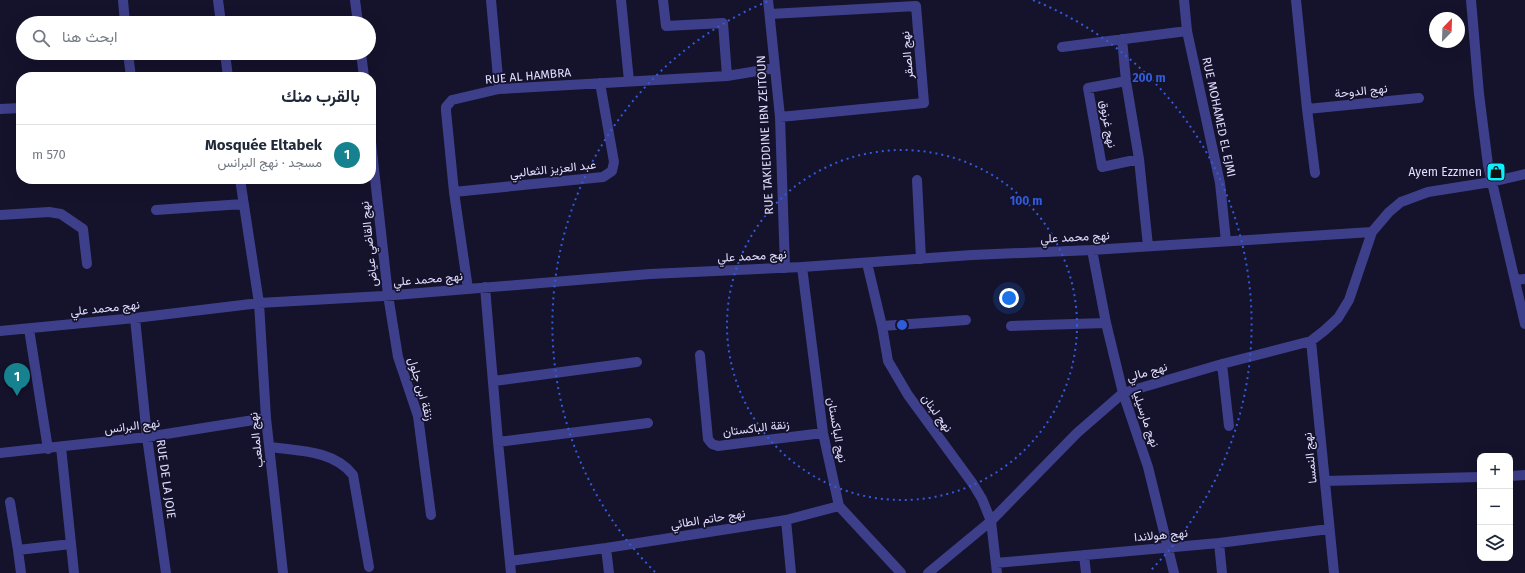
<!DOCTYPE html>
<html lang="ar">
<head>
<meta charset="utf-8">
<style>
  :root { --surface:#fff; --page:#f2f2f3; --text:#1f2937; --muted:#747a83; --line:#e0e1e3; --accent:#17828f }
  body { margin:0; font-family:"Fira Sans",Vazirmatn,sans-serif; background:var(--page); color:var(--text); direction:rtl }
  .controls { position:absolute; right:12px; bottom:12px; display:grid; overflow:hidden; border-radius:8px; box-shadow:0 4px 16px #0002 }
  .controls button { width:36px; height:36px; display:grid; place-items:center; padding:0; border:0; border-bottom:1px solid var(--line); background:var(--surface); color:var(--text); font:20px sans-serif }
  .compass { position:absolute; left:1429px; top:12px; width:36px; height:36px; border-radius:50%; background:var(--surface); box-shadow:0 4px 16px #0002; rotate:23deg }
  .you { position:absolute; left:1009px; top:298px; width:14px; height:14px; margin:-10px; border:3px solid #fff; border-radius:50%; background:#1a73e8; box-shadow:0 0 0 6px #1a73e833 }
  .badge { display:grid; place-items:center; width:26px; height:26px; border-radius:50%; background:var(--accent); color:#fff; font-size:13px; font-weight:700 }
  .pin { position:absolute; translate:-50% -33px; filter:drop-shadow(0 1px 2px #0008) }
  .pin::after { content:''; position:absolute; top:21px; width:14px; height:12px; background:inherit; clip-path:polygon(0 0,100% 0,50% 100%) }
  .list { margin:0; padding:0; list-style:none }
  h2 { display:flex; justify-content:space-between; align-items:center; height:52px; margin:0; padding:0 16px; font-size:17px }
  h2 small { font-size:13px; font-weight:400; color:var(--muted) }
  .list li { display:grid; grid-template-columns:26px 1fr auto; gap:12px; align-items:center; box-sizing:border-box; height:60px; padding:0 16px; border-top:1px solid var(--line) }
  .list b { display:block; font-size:15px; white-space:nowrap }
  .list p { margin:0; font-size:13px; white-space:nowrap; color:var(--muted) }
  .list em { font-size:13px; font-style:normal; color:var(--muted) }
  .icon { flex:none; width:22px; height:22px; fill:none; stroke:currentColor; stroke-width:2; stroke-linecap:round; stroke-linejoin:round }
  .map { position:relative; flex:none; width:1525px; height:573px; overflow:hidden; direction:ltr }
  .search { position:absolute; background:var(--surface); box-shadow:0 4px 16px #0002; left:16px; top:16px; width:360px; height:44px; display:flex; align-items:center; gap:10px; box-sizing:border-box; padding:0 14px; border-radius:22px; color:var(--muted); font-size:15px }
  .panel { position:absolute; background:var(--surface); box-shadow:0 4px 16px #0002; left:16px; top:72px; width:360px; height:112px; border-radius:16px; direction:rtl }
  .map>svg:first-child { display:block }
</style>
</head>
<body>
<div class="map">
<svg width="1525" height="573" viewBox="0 0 1525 573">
  <rect width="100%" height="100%" fill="#15122c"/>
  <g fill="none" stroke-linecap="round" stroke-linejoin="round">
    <path stroke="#3e3f8a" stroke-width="10" d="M 123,0 L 125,23
      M 218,0 L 221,23
      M 355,0 L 358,23
      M 491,0 L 499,89
      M 621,0 L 629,81
      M 663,0 L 666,26 L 723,23 L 727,76
      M 768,0 L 780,117 L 785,268
      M 1184,0 L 1187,31 L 1220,183 L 1226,241
      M 1296,0 L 1307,109 L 1315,173
      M 1471,0 L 1479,94 L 1488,165 L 1525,324
      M 770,14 L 916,6 L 924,103 L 780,117
      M 1122,39 L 1126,81 L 1139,159 L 1148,246
      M 1062,47 L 1187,31
      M 128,53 L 131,77
      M 225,53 L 228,77
      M 361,53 L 364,77
      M 1126,81 L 1088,88 L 1102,167 L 1139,159
      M 0,109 L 21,108
      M 1307,109 L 1419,98
      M 371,142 L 388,295 L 398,357 L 418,416 L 431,515
      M 240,179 L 259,303 L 266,418 L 283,573
      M 917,180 L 921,259
      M 454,192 L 603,177 L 612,171 L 614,162 L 600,83
      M 156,210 L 243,204
      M 0,215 L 49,212 L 61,214 L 83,229 L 87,264
      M 1092,250 L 1106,323 L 1123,393 L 1148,467 L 1174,573
      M 867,263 L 882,326 L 888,361 L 908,395 L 973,484 L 982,499 L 991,521 L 997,573
      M 802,267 L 823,433 L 839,506 L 901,573
      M 1515,280 L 1525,279
      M 485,287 L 498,442 L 511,573
      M 468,289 L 454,192 L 446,111 L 446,107 L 452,100 L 499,89 L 727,76 L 775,68
      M 135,318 L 147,437 L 166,573
      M 882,326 L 966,320
      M 1011,326 L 1106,323
      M 29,329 L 48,449
      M 0,331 L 135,318 L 259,303 L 383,296 L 650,274 L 802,267 L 972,255 L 1092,250 L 1372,232 L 1389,212 L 1401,202 L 1428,192 L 1491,182 L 1525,174
      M 1311,341 L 1334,573
      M 700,355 L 708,439 L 712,444 L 718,446 L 823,433
      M 1222,364 L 1229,426
      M 494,381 L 637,362
      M 498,442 L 648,423
      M 61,447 L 74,573
      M 270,447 C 298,451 334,450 353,475 L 369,567
      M 0,453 L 147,437 L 266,418
      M 1510,476 L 1525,475
      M 1325,481 L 1480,477
      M 10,502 L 18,550
      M 786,520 L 791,573
      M 1219,543 L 1222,573
      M 1084,555 L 1086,573
      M 510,561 L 606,548
      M 996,563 L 1219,543 L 1329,529
      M 21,573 L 18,550 L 71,544
      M 609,573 L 606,548 L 786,520 L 839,506
      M 928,573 L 991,521 L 1077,433 L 1123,393 L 1222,364 L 1311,341 L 1325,330 L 1338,318 L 1349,300 L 1372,232"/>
  </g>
  <g fill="none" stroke="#305cdc" stroke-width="2" stroke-dasharray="2 4">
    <circle cx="902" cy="325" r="175"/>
    <path d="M655 572A350 350 0 0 1 771 0M1033 0A350 350 0 0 1 1149 572"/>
  </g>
  <defs>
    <g id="shop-square" transform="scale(1)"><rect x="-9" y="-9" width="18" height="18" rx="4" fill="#0deffb" stroke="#15122c"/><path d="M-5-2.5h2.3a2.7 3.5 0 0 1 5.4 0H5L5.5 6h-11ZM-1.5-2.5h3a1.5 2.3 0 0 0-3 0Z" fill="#111"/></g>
  </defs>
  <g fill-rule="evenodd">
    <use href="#shop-square" x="1496" y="172"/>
  </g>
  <g text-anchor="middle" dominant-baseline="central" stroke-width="3.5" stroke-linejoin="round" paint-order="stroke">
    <g font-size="12" fill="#e0ddfe" stroke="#15122c">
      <text transform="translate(907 55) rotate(-95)">نهج الصقر</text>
      <text transform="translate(528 76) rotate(-5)">RUE AL HAMBRA</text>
      <text transform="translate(1361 91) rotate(-6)">نهج الدوحة</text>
      <text transform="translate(1219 117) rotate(78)">RUE MOHAMED EL EJMI</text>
      <text transform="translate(1108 124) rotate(80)">نهج غرنوق</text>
      <text transform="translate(765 135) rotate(-93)">RUE TAKIEDDINE IBN ZEITOUN</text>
      <text transform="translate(553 169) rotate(-6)">عبد العزيز الثعالبي</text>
      <text transform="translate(1075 237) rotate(-3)">نهج محمد علي</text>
      <text transform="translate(369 244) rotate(-96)">نهج القاضي عياض</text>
      <text transform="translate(752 256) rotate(-3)">نهج محمد علي</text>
      <text transform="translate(428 279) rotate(-5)">نهج محمد علي</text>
      <text transform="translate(105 308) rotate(-6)">نهج محمد علي</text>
      <text transform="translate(1147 372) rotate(-16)">نهج مالي</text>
      <text transform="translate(421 389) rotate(74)">زنقة ابن جلول</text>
      <text transform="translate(937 413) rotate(54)">نهج لبنان</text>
      <text transform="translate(1146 419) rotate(71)">نهج مارسيليا</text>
      <text transform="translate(132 426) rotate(-7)">نهج البرانس</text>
      <text transform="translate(756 428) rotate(-7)">زنقة الباكستان</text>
      <text transform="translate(837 430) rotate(80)">نهج الباكستان</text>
      <text transform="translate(256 440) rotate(-96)">نهج الملعب</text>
      <text transform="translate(1310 458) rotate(-96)">نهج النمسا</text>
      <text transform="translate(166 479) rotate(82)">RUE DE LA JOIE</text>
      <text transform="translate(708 519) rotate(-9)">نهج حاتم الطائي</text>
      <text transform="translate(1161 535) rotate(-5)">نهج هولاندا</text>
    </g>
    <g font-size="12" fill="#e0ddfe" stroke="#15122c" text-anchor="end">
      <text x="1482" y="172">Ayem Ezzmen</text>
    </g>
  </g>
  <circle cx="902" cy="325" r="6" fill="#305cdc" stroke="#15122c" stroke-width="2"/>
  <g font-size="12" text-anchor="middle" font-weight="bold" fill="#305cdc" stroke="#15122c" stroke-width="3.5" stroke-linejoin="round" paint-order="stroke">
    <text x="1149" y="82">200 m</text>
    <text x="1026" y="205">100 m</text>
  </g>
</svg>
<div class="controls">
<button>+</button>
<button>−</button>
<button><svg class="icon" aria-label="layers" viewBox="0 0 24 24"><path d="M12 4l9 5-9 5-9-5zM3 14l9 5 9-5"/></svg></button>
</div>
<svg class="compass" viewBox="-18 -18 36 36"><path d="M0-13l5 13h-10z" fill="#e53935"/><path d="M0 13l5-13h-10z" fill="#747a83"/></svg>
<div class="you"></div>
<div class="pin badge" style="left:17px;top:396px">1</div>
<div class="search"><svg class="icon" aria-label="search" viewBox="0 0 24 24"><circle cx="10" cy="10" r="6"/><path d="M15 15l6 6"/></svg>ابحث هنا</div>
<section class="panel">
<h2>بالقرب منك<small></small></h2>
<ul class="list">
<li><span class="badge">1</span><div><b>Mosquée Eltabek</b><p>مسجد · نهج البرانس</p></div><em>570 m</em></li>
</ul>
</section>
</div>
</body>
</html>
